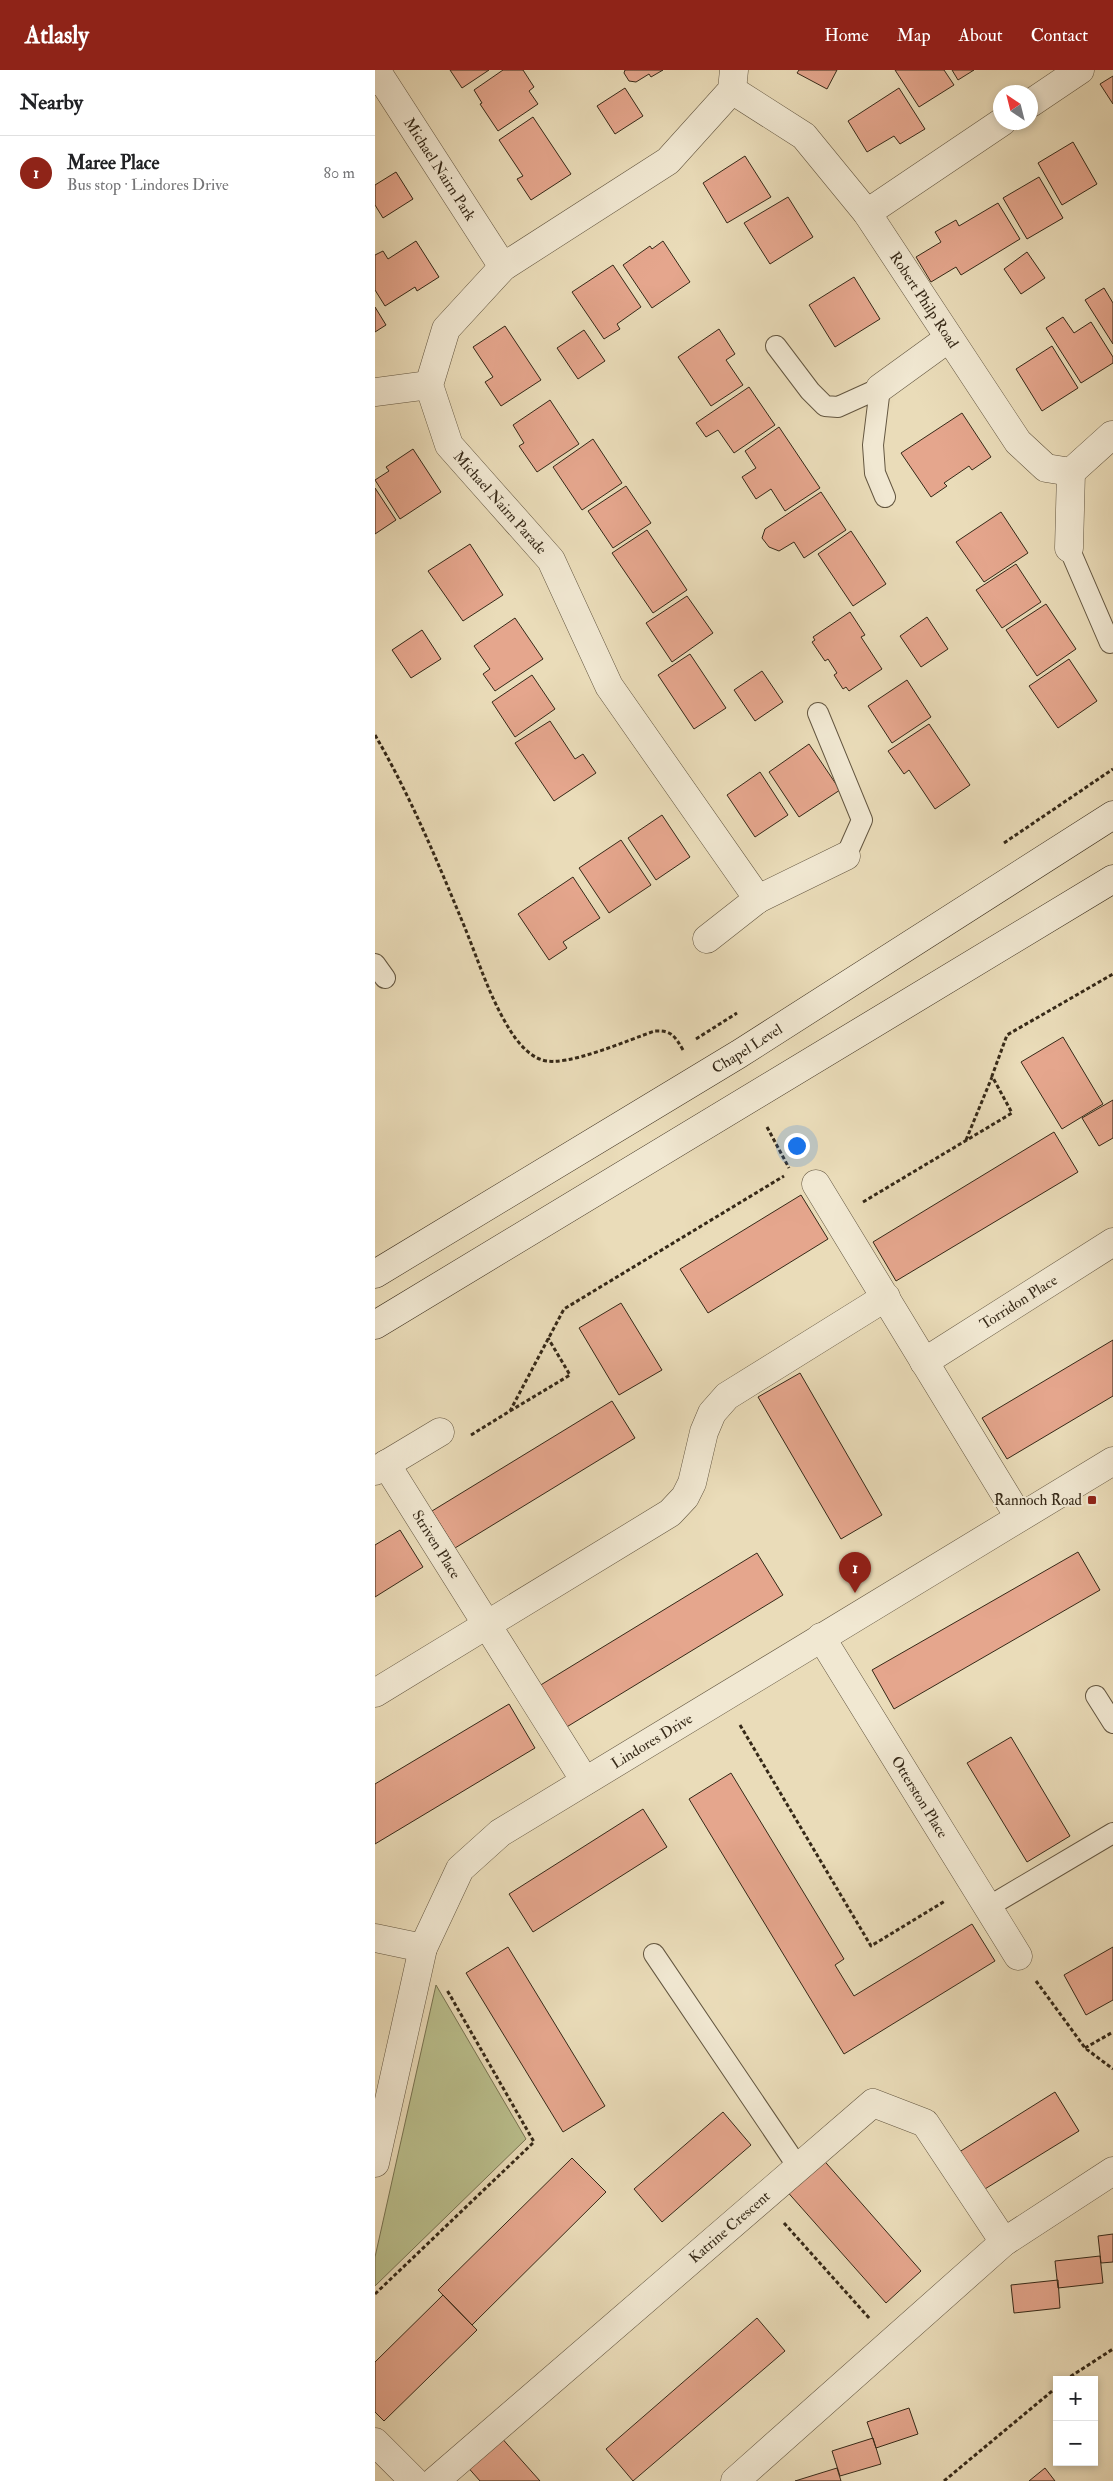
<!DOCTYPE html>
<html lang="en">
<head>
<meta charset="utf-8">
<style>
  :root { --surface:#fff; --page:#f6f6f6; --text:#202124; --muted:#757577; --line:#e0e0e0; --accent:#8f2418 }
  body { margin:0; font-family:"IM FELL Double Pica",serif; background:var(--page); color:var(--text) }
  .controls { position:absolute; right:15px; bottom:15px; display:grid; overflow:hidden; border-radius:0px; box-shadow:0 2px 8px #0003 }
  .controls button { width:45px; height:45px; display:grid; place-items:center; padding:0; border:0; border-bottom:1px solid var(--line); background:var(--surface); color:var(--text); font:25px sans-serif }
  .compass { position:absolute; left:618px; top:15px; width:45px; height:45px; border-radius:50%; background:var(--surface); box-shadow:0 2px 8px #0003; rotate:325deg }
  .you { position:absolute; left:421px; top:1075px; width:18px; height:18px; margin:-12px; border:4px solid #fff; border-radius:50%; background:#1a73e8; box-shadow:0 0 0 8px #1a73e833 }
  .badge { display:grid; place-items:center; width:32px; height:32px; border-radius:50%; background:var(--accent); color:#fff; font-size:16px; font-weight:700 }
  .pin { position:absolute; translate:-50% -41px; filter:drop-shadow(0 1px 2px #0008) }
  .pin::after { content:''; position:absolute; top:26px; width:18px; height:15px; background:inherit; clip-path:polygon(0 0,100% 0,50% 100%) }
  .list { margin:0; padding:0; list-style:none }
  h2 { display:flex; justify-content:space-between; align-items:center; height:65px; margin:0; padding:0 20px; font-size:21px }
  h2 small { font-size:16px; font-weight:400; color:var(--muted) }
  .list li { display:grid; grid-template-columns:32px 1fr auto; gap:15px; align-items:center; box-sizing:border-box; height:75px; padding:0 20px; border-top:1px solid var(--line) }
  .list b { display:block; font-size:19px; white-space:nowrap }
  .list p { margin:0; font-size:16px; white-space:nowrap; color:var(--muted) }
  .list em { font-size:16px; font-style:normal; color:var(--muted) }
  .map { position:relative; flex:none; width:738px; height:2411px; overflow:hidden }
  header { display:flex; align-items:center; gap:30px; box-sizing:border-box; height:70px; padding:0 25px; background:var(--accent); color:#fff }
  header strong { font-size:24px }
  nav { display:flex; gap:28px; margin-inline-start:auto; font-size:18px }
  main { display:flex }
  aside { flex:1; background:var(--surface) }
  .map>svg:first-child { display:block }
</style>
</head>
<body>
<header>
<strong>Atlasly</strong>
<nav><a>Home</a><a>Map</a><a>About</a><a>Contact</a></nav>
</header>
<main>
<aside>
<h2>Nearby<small></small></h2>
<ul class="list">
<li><span class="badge">1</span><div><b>Maree Place</b><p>Bus stop · Lindores Drive</p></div><em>80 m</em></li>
</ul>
</aside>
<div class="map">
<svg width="738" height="2411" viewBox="0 0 738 2411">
  <rect width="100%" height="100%" fill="#eadcb9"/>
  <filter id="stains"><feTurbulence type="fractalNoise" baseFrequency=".004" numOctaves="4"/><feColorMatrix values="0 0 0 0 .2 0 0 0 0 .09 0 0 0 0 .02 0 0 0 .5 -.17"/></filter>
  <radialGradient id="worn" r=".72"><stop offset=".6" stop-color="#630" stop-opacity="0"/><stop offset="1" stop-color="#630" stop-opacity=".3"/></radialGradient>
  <path fill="#babf8d" stroke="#787452" d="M 61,1915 L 151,2069 L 0,2216 L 0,2187 Z"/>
  <path fill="#e5a68d" stroke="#362918" d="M 75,0 L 114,0 L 87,18 Z
    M 128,0 L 148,0 L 159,17 L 154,21 L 163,34 L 123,61 L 105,34 L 107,33 L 99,20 Z
    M 250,0 L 288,0 L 276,7 L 274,4 L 261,12 L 254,11 L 249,3 Z
    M 424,0 L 462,0 L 452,19 L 422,3 Z
    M 520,0 L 569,0 L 579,15 L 544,37 Z
    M 577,0 L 599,0 L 583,10 Z
    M 738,6 L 738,34 L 725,14 Z
    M 250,18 L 268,46 L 240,64 L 222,36 Z
    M 524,18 L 550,59 L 525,74 L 519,66 L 492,82 L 473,51 Z
    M 158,47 L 196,104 L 156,130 L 142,109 L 148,106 L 124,70 Z
    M 698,72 L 722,114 L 687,135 L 663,93 Z
    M 370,86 L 396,127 L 352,153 L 328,113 Z
    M 21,102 L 38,129 L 8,148 L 0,135 L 0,115 Z
    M 664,107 L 688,148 L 652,169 L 628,128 Z
    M 413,127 L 438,167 L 395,194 L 369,153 Z
    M 623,133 L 645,169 L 586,205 L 581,197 L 556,212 L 541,187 L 566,172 L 560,162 L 581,150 L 584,156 Z
    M 41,171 L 64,207 L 42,221 L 40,217 L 10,236 L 0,220 L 0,185 L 8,181 L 13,189 Z
    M 288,171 L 315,212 L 277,238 L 248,195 L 275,176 L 277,179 Z
    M 652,182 L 670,208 L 646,224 L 629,199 Z
    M 238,195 L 266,237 L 242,254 L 245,259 L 229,269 L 197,222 Z
    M 479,207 L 505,249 L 460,277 L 434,235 Z
    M 729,218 L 738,233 L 738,274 L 710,230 Z
    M 0,237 L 11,255 L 0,262 Z
    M 688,247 L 699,263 L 716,252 L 738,287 L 738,293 L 706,313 L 671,258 Z
    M 130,256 L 166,310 L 126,336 L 110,312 L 118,307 L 98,277 Z
    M 344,259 L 360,284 L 351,290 L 368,315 L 336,336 L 303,287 Z
    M 209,260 L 230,291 L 203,309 L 182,278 Z
    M 677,276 L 703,318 L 667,341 L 641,299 Z
    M 374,317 L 400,355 L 359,383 L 343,360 L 331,367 L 321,353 Z
    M 175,330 L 204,374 L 162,402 L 144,376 L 149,373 L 138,355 Z
    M 587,343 L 616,387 L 597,400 L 594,396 L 569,413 L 572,416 L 556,427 L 526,383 Z
    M 404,357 L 445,418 L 410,441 L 396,419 L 381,429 L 367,407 L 381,398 L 370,381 Z
    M 218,369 L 247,413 L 207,440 L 178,397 Z
    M 38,379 L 66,422 L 25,449 L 0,410 L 14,401 L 11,397 Z
    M 251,416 L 276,453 L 238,478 L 213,441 Z
    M 0,418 L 21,450 L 0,464 Z
    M 446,422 L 471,460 L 429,488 L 419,472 L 404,481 L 394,477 L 387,468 L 390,459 Z
    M 626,442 L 653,483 L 609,512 L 581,472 Z
    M 272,460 L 312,520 L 278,543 L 237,483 Z
    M 476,461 L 511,514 L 478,536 L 443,484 Z
    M 95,474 L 128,525 L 88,551 L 53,501 Z
    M 641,494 L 666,532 L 627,558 L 601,520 Z
    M 312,526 L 338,563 L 297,592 L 271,553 Z
    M 671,534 L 701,579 L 662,606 L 631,560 Z
    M 475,542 L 490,565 L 486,567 L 507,599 L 474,621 L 471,617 L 468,619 L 459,605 L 462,603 L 453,589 L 450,591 L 437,572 L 440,570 L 438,567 Z
    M 552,547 L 573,579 L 546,597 L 525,566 Z
    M 140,548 L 168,589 L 120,621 L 108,604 L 115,599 L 99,576 Z
    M 47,560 L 66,589 L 36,608 L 17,580 Z
    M 315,584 L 351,638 L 319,659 L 283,605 Z
    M 694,589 L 722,631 L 683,658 L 654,616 Z
    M 387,601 L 408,632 L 380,651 L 359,620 Z
    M 157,605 L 180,639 L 140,667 L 117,632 Z
    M 532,610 L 556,647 L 517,673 L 493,636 Z
    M 175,651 L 200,689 L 208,684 L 221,703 L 179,731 L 140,673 Z
    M 554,654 L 595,715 L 560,739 L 534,700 L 529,704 L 513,681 Z
    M 434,674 L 465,720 L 424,747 L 394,702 Z
    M 385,702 L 413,745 L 380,767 L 352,725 Z
    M 287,745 L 315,787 L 281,810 L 253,768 Z
    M 246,770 L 276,815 L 234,843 L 204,798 Z
    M 198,807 L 225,848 L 188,872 L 192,878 L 174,890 L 143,844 Z
    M 688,967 L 728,1034 L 687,1059 L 646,992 Z
    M 738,1030 L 738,1068 L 724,1076 L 707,1048 Z
    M 679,1062 L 703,1102 L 521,1211 L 498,1172 Z
    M 426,1125 L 453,1169 L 333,1243 L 305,1199 Z
    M 246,1233 L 287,1300 L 244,1325 L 204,1258 Z
    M 738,1270 L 738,1326 L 632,1389 L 607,1348 Z
    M 425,1303 L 507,1445 L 466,1469 L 383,1327 Z
    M 237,1331 L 260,1368 L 80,1478 L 57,1441 Z
    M 25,1460 L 48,1497 L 0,1527 L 0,1475 Z
    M 703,1482 L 725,1520 L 519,1639 L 497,1600 Z
    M 382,1483 L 408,1525 L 190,1658 L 164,1616 Z
    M 134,1634 L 160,1678 L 0,1774 L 0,1714 Z
    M 636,1667 L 695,1766 L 652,1792 L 592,1693 Z
    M 356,1703 L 469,1889 L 460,1895 L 479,1926 L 597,1854 L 620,1891 L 469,1984 L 314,1729 Z
    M 268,1739 L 292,1777 L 158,1862 L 134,1824 Z
    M 133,1877 L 230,2036 L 188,2062 L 91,1903 Z
    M 738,1877 L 738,1930 L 711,1945 L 689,1905 Z
    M 680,2022 L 704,2061 L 605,2122 L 581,2084 Z
    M 348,2042 L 376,2075 L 287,2152 L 259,2119 Z
    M 445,2086 L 546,2201 L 511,2233 L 409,2118 Z
    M 197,2088 L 231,2122 L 97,2255 L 63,2220 Z
    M 738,2164 L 738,2192 L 726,2193 L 723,2166 Z
    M 725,2186 L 728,2213 L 683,2218 L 680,2191 Z
    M 683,2210 L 685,2238 L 639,2243 L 636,2215 Z
    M 68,2225 L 102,2260 L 9,2351 L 0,2342 L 0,2292 Z
    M 382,2248 L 410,2281 L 258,2411 L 231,2379 Z
    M 534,2338 L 543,2364 L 501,2378 L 492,2352 Z
    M 124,2365 L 165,2411 L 105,2411 L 90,2394 Z
    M 498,2368 L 506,2394 L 465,2406 L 457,2381 Z
    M 462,2398 L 466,2411 L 420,2411 Z
    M 670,2398 L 680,2411 L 654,2411 Z"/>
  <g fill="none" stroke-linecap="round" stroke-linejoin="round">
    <g stroke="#635640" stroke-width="22">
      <path id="service" d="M 401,276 L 435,321 L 450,336 L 463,337 L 505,318
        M 505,318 L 498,375 L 500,403 L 510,427
        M 694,478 L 735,573
        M 443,643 L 487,750 L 471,786
        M 0,894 L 10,908
        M 721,1626 L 738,1653
        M 613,1837 L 738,1763
        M 279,1884 L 423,2097"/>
    </g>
    <g stroke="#635640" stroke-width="29">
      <g id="minor">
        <path id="s1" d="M 1,0 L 128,197"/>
        <path id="s2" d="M 359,0 L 357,20 L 293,91 L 128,197 L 71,259 L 54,315 L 74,375 L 176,490 L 234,616 L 383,829"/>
        <path id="s3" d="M 357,20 L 429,66 L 492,143 L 643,372 L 671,398 L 696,402 L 737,365"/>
        <path d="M 656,33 L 705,0"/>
        <path d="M 492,143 L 627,52"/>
        <path d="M 505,318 L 574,268"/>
        <path d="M 0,322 L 54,315"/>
        <path d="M 694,478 L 696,402"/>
        <path d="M 332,869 L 383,829 L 471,786"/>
        <path d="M 441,1114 L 644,1447"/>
        <path id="s4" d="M 549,1292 L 738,1172"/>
        <path id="s5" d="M 11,1394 L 210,1711"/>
        <path d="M 0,1401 L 65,1362"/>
        <path id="s6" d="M 446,1567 L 643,1886"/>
        <path d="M 0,1623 L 295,1443 L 310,1427 L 317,1413 L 329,1362 L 337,1343 L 352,1326 L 511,1227"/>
        <path d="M 0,1868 L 48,1878"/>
        <path id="s7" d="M 0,2093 L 48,1878 L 85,1799 L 125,1763 L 738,1391"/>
        <path d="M 0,2372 L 39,2411"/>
        <path id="s8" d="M 60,2411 L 498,2033 L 550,2053 L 629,2172"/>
        <path d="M 360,2411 L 629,2172 L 738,2101"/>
      </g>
    </g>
    <g stroke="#362918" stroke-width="29">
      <g id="secondary">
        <path id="s9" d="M 0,1204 L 364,984 L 738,745"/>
        <path d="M 0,1255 L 738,809"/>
      </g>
    </g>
    <path stroke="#362918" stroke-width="3" stroke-dasharray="4 2.5" stroke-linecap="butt" d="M 0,665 C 36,727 63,793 90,858 C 105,895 118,937 141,969 C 148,978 156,986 167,990 C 191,998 255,969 280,961 C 296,960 300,966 308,980
      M 629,773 L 738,699
      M 321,969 L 362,943
      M 392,1057 L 414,1098
      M 591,1070 L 617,1007
      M 488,1132 L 637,1043 L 617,1006 L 632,965 L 738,904
      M 135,1341 L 195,1305 L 173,1268
      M 96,1365 L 135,1341 L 189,1239 L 409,1106
      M 365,1655 L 496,1876 L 570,1831
      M 661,1911 L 710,1978 L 738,1999
      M 710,1978 L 738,1962
      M 409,2153 L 495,2249
      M 0,2224 L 159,2072 L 72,1920
      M 690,2310 L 738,2279
      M 569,2411 L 682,2317"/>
    <use href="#service" stroke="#f1e8d2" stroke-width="20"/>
    <use href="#minor" stroke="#f1e8d2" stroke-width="28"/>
    <use href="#secondary" stroke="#f1e8d2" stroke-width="28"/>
  </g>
  <rect fill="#8f2418" stroke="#f1e8d2" stroke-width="2" x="712" y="1425" width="10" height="10" rx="2.5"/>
  <g text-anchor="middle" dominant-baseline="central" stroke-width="4" stroke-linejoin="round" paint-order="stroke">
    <g font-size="15" fill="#362918" stroke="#f1e8d2">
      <text stroke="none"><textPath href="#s1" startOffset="118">Michael Nairn Park</textPath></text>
      <text stroke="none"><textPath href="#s3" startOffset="289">Robert Philp Road</textPath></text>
      <text stroke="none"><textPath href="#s2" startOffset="595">Michael Nairn Parade</textPath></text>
      <text stroke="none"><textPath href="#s9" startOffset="435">Chapel Level</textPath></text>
      <text stroke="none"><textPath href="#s4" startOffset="112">Torridon Place</textPath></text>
      <text stroke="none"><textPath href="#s5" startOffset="95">Striven Place</textPath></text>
      <text stroke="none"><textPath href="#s7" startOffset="539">Lindores Drive</textPath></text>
      <text stroke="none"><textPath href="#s6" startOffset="188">Otterston Place</textPath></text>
      <text stroke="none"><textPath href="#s8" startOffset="389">Katrine Crescent</textPath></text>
    </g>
    <g font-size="15" fill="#362918" stroke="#f1e8d2" text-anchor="end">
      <text x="707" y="1430">Rannoch Road</text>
    </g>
  </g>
  <rect width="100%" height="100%" filter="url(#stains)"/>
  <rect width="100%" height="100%" fill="url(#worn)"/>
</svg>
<div class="controls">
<button>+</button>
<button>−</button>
</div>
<svg class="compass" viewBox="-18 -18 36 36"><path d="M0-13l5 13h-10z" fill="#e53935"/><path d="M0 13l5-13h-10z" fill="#757577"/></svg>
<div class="you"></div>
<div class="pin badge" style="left:480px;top:1523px">1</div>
</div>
</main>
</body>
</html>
